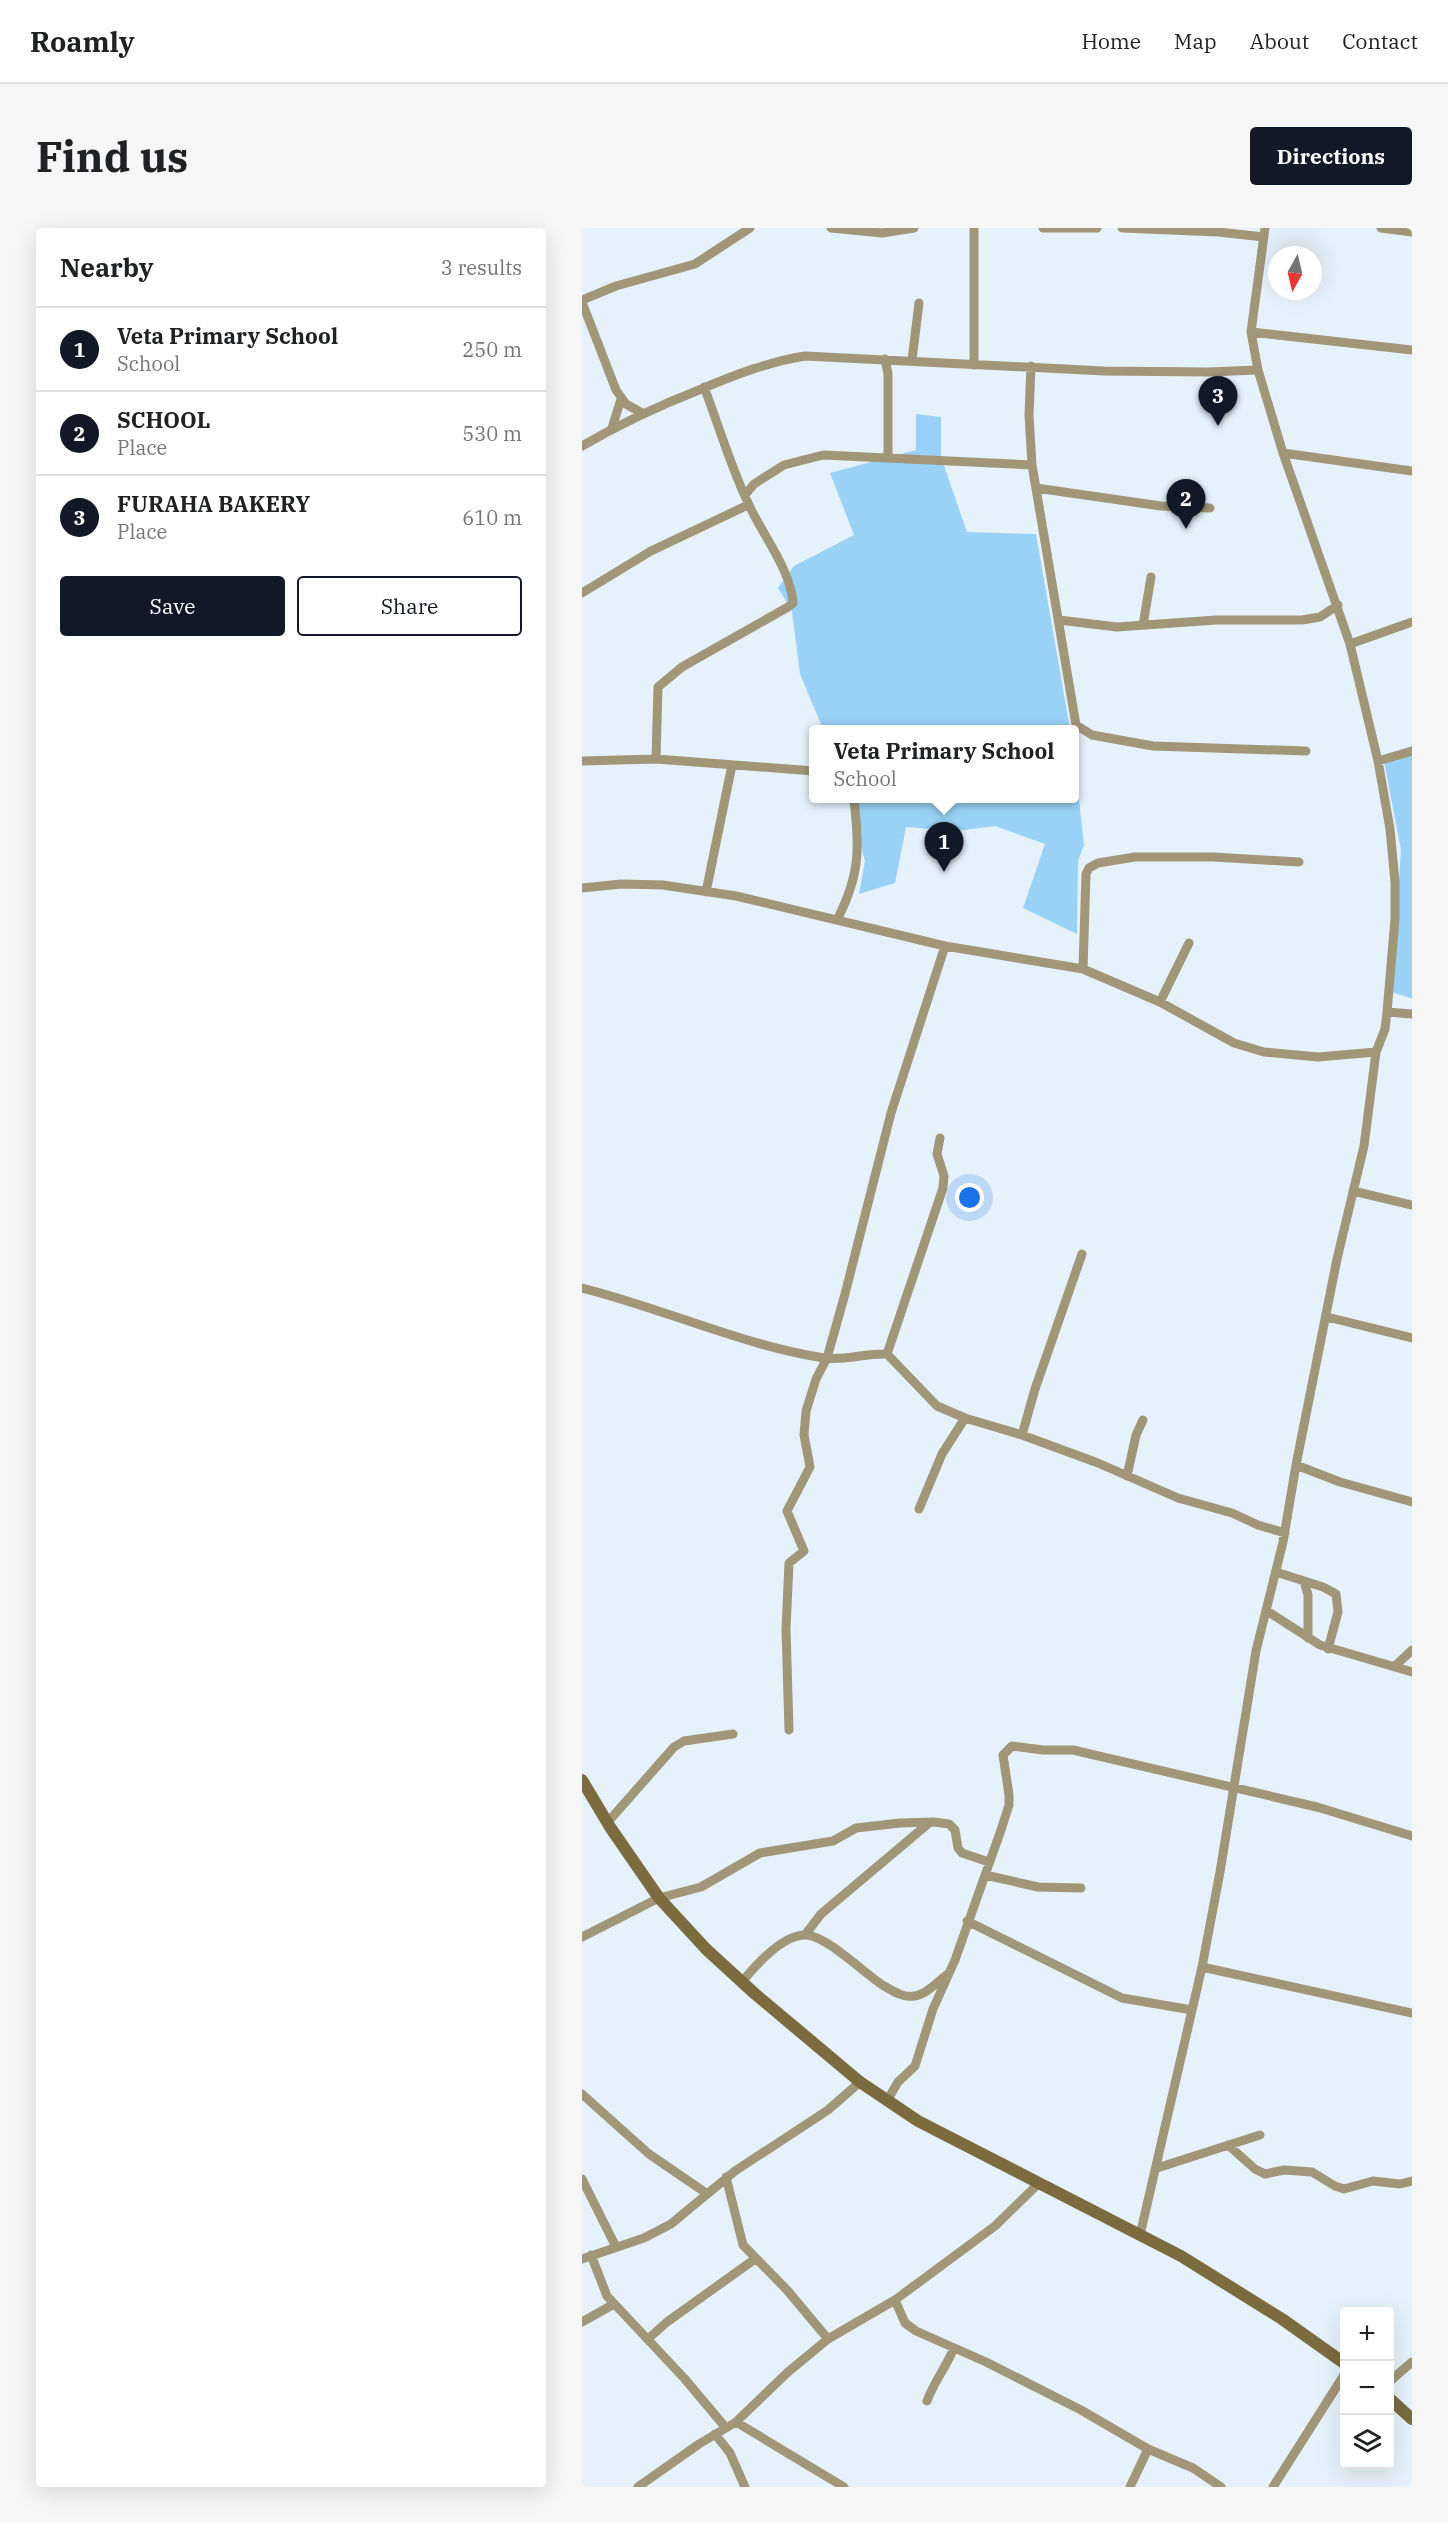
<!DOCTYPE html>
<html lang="en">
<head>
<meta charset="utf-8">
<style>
  :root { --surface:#fff; --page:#f6f6f6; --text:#202124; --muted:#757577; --line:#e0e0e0; --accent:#111827 }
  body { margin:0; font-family:"IBM Plex Serif",serif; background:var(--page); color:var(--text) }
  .controls { position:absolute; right:18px; bottom:18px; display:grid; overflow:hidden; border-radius:6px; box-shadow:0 6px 24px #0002 }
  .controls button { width:54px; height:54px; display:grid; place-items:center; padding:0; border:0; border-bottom:2px solid var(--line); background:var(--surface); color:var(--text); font:30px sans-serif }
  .compass { position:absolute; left:686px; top:18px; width:54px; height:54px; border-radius:50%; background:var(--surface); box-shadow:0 6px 24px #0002; rotate:188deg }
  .you { position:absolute; left:388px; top:970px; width:21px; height:21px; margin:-15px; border:4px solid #fff; border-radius:50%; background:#1a73e8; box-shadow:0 0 0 9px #1a73e833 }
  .badge { display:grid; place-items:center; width:39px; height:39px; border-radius:50%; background:var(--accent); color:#fff; font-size:20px; font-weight:700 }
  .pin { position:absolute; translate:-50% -50px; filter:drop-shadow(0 2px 3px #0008) }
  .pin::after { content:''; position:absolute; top:32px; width:21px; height:18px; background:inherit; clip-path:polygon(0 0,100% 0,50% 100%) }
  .popup { position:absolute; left:227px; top:497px; width:270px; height:78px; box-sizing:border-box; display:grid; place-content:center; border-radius:6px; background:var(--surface); filter:drop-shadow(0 2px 4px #0005); font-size:20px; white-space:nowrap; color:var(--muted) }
  .popup b { font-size:22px; color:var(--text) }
  .popup::after { content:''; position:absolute; left:50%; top:100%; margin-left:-12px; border:12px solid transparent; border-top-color:var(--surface) }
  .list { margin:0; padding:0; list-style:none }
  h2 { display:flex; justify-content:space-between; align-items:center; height:78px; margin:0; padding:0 24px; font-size:26px }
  h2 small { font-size:20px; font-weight:400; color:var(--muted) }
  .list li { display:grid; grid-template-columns:39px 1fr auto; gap:18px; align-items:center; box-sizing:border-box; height:84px; padding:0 24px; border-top:2px solid var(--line) }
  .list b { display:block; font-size:22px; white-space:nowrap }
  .list p { margin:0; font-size:20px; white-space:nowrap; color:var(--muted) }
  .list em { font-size:20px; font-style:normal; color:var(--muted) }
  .actions { display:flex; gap:12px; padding:18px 24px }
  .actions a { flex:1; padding:14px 0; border:2px solid var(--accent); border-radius:6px; text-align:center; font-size:21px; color:var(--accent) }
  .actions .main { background:var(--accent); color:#fff }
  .icon { flex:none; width:33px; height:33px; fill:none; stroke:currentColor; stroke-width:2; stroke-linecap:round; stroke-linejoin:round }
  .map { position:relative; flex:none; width:830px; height:2259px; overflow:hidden; border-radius:6px }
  header { display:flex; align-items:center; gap:36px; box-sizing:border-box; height:84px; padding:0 30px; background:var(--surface); border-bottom:2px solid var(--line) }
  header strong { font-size:28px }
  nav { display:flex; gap:33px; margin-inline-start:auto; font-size:21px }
  .intro { display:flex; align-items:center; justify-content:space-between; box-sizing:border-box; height:144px; padding:0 36px }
  h1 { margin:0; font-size:42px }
  .button { padding:15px 27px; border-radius:6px; background:var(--accent); color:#fff; font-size:21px; font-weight:700 }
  main { display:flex; gap:36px; padding:0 36px }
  aside { flex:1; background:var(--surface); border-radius:6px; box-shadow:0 6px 24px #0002 }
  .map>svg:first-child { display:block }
</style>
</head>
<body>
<header>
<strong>Roamly</strong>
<nav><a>Home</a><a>Map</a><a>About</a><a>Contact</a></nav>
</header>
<div class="intro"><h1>Find us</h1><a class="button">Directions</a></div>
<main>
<aside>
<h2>Nearby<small>3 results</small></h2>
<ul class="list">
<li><span class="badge">1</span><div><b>Veta Primary School</b><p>School</p></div><em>250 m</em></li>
<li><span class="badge">2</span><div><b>SCHOOL</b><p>Place</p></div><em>530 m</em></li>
<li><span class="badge">3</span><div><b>FURAHA BAKERY</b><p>Place</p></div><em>610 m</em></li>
</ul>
<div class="actions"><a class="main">Save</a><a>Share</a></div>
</aside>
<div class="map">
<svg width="830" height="2259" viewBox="0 0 830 2259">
  <rect width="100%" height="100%" fill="#e6f2fb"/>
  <path fill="#99d2f6" d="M 334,186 L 359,189 L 359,229 L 385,304 L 454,306 L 488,501 L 241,501 L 218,446 L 210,383 L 196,360 L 212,338 L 272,307 L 248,245 L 334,222 Z
    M 830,518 L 830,770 L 829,770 L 809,764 L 819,622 L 801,528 Z
    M 493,535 L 502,617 L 496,633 L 495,706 L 441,680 L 463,616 L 413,598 L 374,603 L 324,599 L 313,655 L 277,666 L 283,633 L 266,571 L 493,570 Z"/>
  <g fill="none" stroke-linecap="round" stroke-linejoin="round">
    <path stroke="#a19678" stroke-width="9" d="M 249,0 L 300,5 L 332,0
      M 461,0 L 515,0
      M 540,0 L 636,4 L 682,9
      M 799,0 L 830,4
      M 0,72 L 34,58 L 113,36 L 168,0
      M 0,74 L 34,162 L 44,176 L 60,185
      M 669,104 L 830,122
      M 303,131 L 306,146 L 306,229
      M 330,132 L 337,75
      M 392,137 L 392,0
      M 449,138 L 447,187 L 450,237 L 494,497 L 510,507 L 571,518 L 724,523
      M 30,200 L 39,171
      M 0,218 C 38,196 76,178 117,162 C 152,147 186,134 223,128 L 522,143 L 626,144 L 676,142
      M 701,225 L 830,243
      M 454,260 L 579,278 L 628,280
      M 163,267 L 172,256 L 202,237 L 241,227 L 450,237
      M 0,365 L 69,323 L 166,277
      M 477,392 L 535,399 L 634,392 L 720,392 L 738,389 L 756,377
      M 561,397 L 569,349
      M 768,416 L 830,394
      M 74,531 L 76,459 L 100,439 L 206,379 L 211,375 C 209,342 180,306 167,277 C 149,240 137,198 122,159
      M 0,533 L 74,531 L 232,543
      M 796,533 L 830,523
      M 0,660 L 39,656 L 81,657 L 154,668 L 363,718 L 501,741 L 578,774 L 652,815 L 682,824 L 736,829 L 794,824
      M 124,664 L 150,537
      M 255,692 C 279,645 277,621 272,570
      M 501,741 L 504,646 L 507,640 L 516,635 L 553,629 L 632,629 L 717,634
      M 578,774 L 607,715
      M 805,784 L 830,786
      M 771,963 L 830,977
      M 0,1060 C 81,1080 159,1117 242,1130 C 262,1133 284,1125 305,1126 L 355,1178 L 383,1190 L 440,1207 L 516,1235 L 596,1270 L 650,1285 L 676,1297 L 703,1305
      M 745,1089 L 830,1110
      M 305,1126 L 361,960 L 362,948 L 355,926 L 358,910
      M 440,1207 L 453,1161 L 500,1026
      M 714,1237 L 758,1254 L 830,1274
      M 545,1248 L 554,1207 L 561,1192
      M 337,1281 L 360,1226 L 383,1190
      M 694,1344 L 741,1359 L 754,1366 L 756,1384 L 746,1421
      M 722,1353 L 726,1367 L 726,1410
      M 685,1383 L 738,1417 L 830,1444
      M 812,1439 L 830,1422
      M 207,1502 L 204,1401 L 207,1335 L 222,1323 L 205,1283 L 228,1239 L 222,1207 L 224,1183 L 234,1151 L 245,1130 L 263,1066 L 309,885 L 363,718
      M 25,1595 L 92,1519 L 102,1513 L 151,1506
      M 403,1647 L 456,1659 L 499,1660
      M 385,1693 L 540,1770 L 610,1782
      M 223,1707 L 239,1686 L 347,1595
      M 0,1709 L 77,1670 L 119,1659 L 178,1625 L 251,1613 L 274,1600 L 318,1595 L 352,1594 L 367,1596 L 373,1602 L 376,1620 L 380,1625 L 407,1634
      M 620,1739 L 830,1785
      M 160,1754 C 173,1738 202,1705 225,1707 C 246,1709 283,1746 302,1758 C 311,1763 321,1770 332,1768 C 344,1767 356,1753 366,1746
      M 0,1866 L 67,1926 L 124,1965
      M 305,1873 L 316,1854 L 333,1838 L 351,1781 L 373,1732 L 419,1602 L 427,1577 L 427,1567 L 421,1527 L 430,1518 L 461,1522 L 491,1522 L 735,1579 L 830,1608
      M 646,1917 L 673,1941 L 683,1946 L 702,1942 L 730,1944 L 753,1958 L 762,1961 L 791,1953 L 818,1956 L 830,1953
      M 575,1940 L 678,1907
      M 144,1949 L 161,2017 L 205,2062 L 246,2111
      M 0,1951 L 34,2019
      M 558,2007 L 620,1739 L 638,1644 L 674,1423 L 701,1314 L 714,1237 L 755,1031 L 782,918 L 794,824 L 803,801 L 805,784 L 813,691 L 813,654 L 808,601 L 796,533 L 768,416 L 701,225 L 676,142 L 669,104 L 683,0
      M 9,2027 L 25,2068 L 102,2150 L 144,2200
      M 0,2031 L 62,2010 L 89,1996 L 153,1943 L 246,1882 L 278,1854
      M 313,2072 L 323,2095 L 334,2103 L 404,2134 L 499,2182 L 566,2221 L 611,2240 L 639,2259
      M 0,2094 L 32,2076
      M 66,2111 L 85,2094 L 173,2031
      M 808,2153 L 830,2134
      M 345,2173 C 352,2154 364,2139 372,2120
      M 154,2194 L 262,2259
      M 133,2206 L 148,2225 L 163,2259
      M 56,2259 L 117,2216 L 154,2194 L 206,2144 L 246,2111 L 313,2072 L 413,1998 L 456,1956
      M 548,2259 L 566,2221
      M 691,2259 L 762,2147"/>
    <path stroke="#7b6b3e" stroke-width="12" d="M 0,1552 L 28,1599 L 77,1670 L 124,1721 L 172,1765 L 278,1854 L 336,1893 L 599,2028 L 700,2091 L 762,2135
      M 808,2171 L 830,2191"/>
  </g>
</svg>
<div class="controls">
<button>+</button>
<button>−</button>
<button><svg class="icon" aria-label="layers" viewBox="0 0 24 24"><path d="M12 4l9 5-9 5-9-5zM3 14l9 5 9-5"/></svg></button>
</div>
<svg class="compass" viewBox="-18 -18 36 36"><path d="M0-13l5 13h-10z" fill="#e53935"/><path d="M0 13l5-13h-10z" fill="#757577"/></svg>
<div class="you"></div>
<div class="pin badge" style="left:362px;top:644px">1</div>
<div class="popup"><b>Veta Primary School</b>School</div>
<div class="pin badge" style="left:604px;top:301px">2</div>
<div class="pin badge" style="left:636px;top:198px">3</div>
</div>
</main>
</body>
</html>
